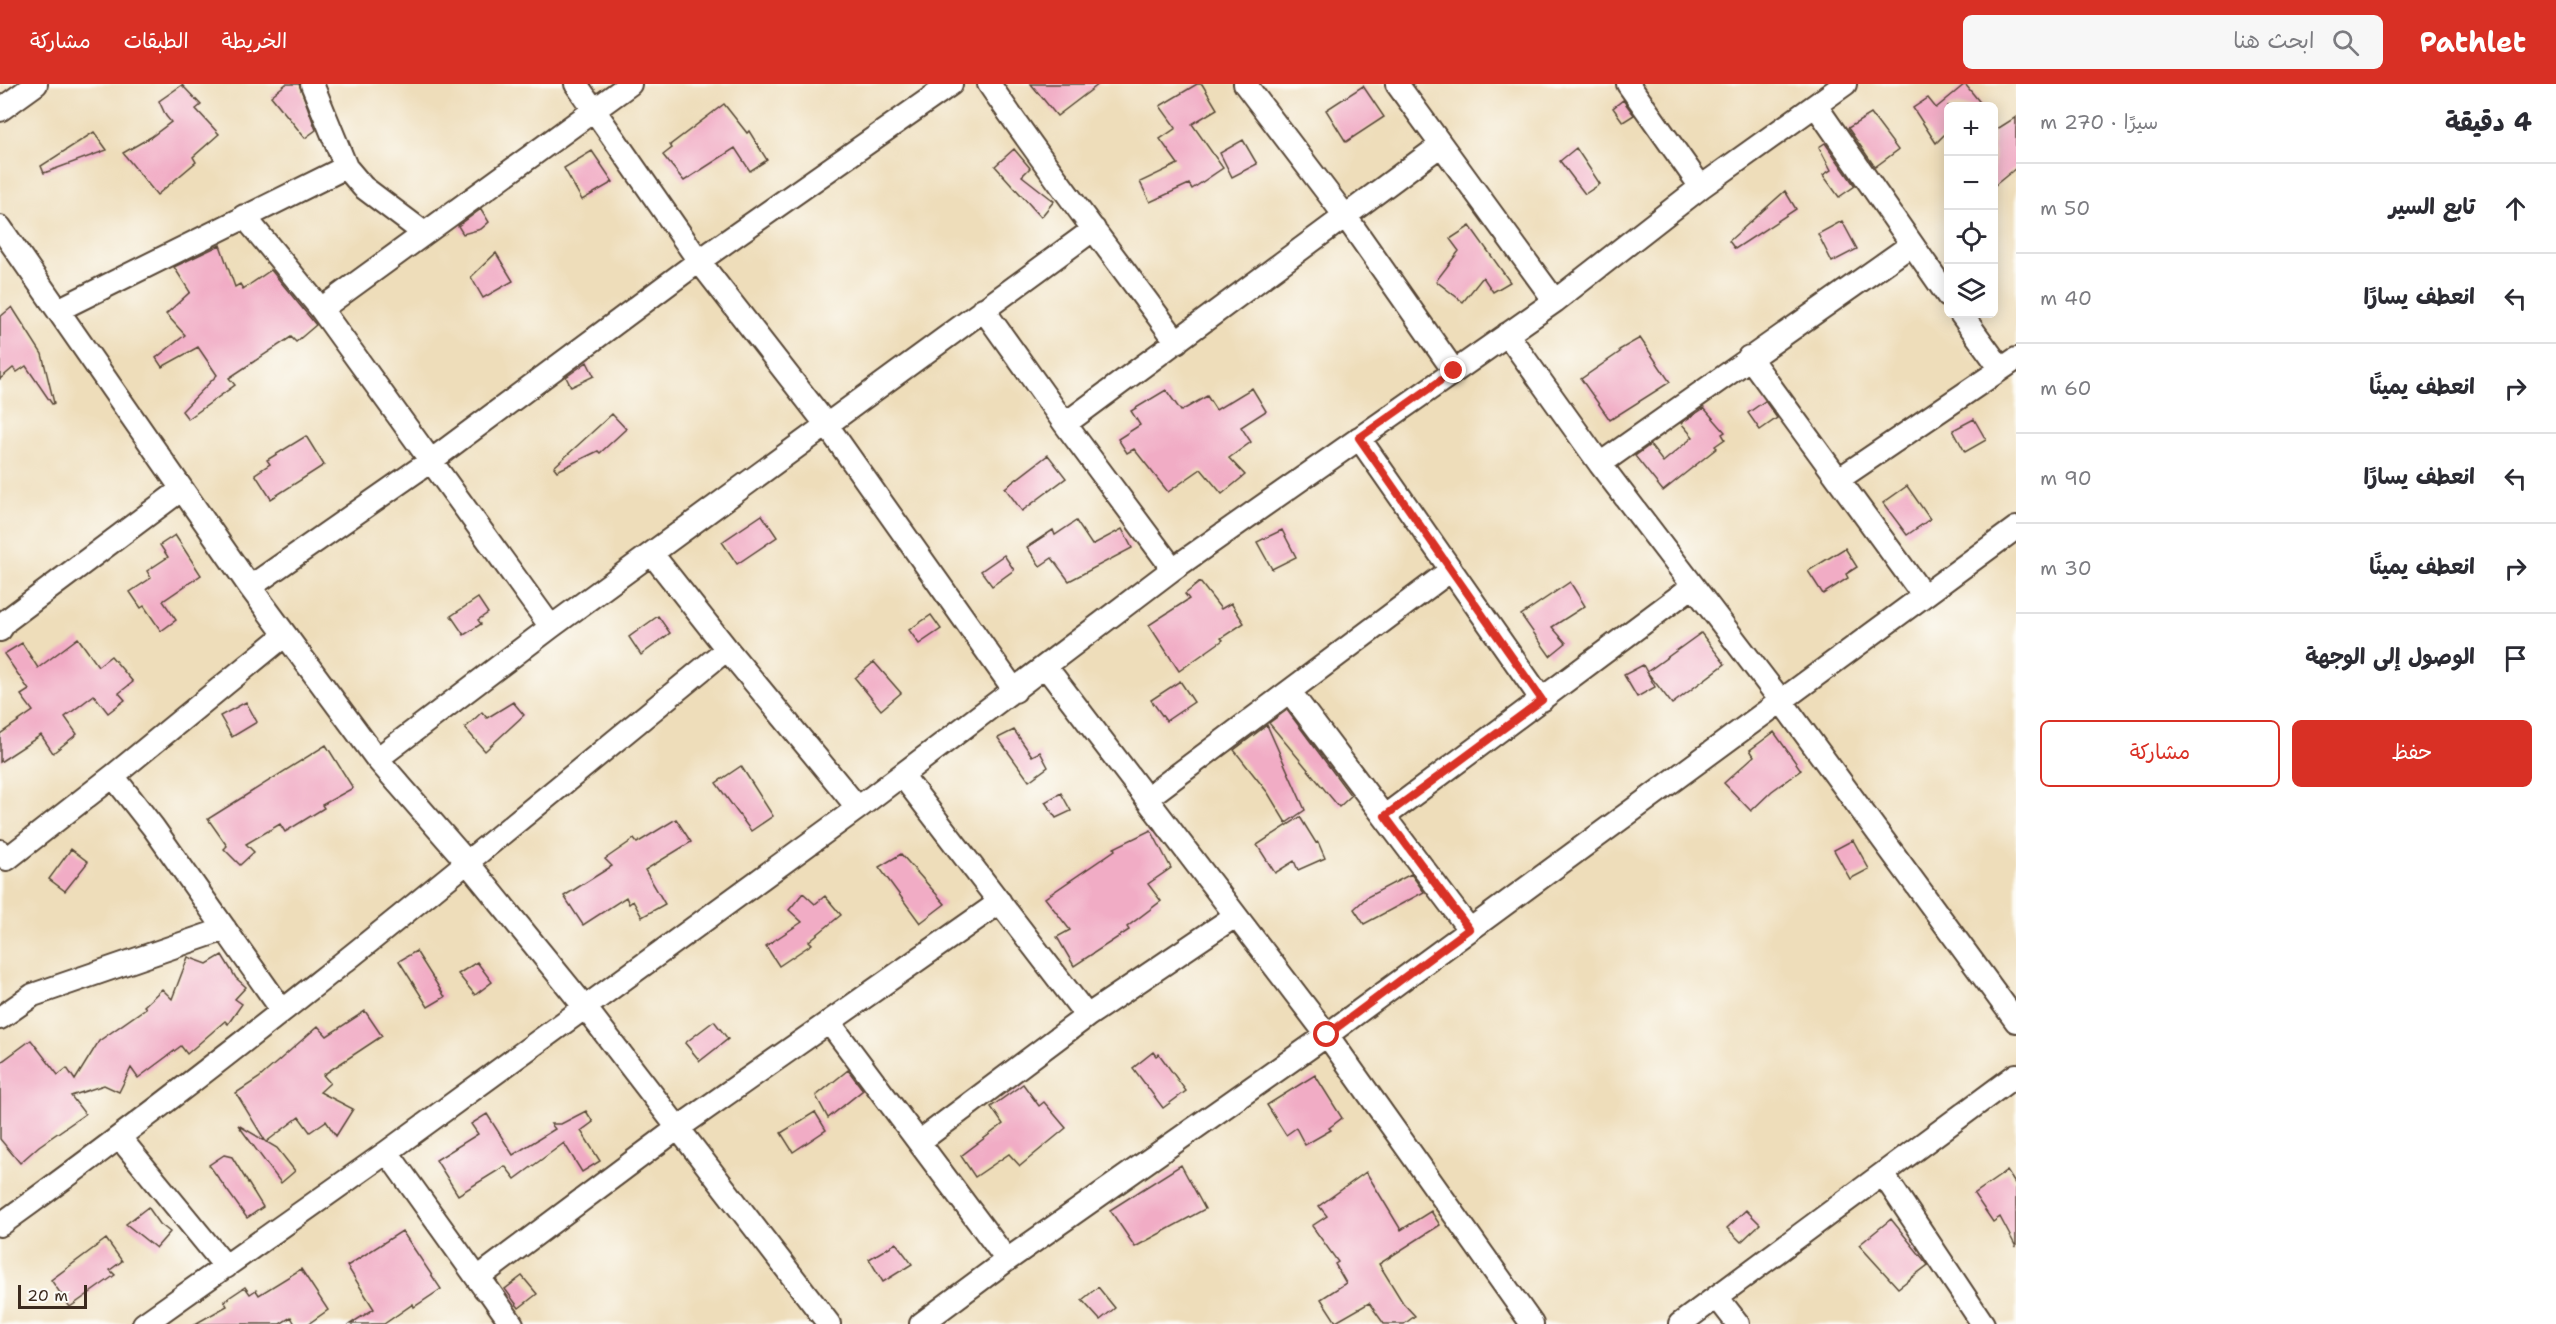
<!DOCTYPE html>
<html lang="ar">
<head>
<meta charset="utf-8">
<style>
  :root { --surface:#fff; --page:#f7f7f7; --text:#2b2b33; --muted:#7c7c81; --line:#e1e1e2; --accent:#d93025 }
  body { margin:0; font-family:"Shantell Sans","Playpen Sans Arabic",sans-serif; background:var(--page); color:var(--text); direction:rtl }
  .controls { position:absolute; right:18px; top:18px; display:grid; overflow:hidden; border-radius:9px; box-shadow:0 3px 15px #0003 }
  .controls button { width:54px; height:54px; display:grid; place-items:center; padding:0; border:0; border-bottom:2px solid var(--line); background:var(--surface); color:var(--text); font:30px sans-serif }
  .scale { position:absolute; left:18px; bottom:15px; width:69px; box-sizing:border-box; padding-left:6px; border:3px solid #3b2a1e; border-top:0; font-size:16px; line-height:21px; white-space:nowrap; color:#3b2a1e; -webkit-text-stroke:4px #fdfcf7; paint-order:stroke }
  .stop { position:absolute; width:18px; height:18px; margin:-14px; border:4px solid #d93025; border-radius:50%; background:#fff }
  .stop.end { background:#d93025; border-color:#fff; box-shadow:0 2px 6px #0008 }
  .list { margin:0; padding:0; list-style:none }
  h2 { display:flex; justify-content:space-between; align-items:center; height:78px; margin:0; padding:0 24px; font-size:26px }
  h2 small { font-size:20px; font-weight:400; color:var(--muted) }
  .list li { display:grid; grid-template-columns:39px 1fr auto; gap:18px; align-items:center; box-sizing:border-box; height:90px; padding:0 24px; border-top:2px solid var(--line) }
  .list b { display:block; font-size:22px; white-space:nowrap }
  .list em { font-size:20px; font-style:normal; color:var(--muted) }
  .actions { display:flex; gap:12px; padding:18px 24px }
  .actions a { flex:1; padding:14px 0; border:2px solid var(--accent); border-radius:9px; text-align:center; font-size:21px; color:var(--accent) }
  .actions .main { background:var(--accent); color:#fff }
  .icon { flex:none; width:33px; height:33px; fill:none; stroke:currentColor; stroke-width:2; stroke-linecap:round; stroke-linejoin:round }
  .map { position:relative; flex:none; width:2016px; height:1240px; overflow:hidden; direction:ltr }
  header { display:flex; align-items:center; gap:36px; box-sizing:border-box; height:84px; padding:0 30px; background:var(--accent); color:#fff }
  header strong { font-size:28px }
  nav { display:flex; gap:33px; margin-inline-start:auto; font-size:21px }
  .search { width:420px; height:54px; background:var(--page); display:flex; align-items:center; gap:15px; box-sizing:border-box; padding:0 21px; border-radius:9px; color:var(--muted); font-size:22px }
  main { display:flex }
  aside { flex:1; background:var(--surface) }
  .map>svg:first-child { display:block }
</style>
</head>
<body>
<header>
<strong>Pathlet</strong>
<div class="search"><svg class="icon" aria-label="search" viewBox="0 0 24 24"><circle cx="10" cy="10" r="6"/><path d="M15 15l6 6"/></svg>ابحث هنا</div>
<nav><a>الخريطة</a><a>الطبقات</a><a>مشاركة</a></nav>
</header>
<main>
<aside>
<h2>4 دقيقة<small>سيرًا · 270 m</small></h2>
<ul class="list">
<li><svg class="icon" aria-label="ahead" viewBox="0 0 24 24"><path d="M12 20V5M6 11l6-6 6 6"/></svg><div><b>تابع السير</b></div><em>50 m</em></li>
<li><svg class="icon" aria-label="left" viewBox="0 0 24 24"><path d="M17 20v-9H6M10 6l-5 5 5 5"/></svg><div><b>انعطف يسارًا</b></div><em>40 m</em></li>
<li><svg class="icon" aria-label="right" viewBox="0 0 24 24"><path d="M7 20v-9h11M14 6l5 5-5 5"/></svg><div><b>انعطف يمينًا</b></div><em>60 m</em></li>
<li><svg class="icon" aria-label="left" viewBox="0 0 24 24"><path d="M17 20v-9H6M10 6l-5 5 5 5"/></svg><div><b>انعطف يسارًا</b></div><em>90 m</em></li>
<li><svg class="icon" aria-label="right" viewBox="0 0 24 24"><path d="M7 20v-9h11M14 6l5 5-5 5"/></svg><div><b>انعطف يمينًا</b></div><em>30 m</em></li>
<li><svg class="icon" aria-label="arrive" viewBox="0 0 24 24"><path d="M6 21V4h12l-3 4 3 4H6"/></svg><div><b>الوصول إلى الوجهة</b></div></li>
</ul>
<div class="actions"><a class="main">حفظ</a><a>مشاركة</a></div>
</aside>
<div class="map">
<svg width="2016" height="1240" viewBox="0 0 2016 1240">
  <rect width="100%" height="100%" fill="#fdfcf7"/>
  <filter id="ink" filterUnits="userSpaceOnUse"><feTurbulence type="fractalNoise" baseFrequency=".0167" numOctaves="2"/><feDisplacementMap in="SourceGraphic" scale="12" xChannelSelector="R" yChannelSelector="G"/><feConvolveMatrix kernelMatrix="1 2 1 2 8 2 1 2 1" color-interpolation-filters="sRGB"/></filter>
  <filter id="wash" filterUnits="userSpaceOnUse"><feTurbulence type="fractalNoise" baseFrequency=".008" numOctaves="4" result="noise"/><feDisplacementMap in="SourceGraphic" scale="24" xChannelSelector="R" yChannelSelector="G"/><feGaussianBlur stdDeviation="1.35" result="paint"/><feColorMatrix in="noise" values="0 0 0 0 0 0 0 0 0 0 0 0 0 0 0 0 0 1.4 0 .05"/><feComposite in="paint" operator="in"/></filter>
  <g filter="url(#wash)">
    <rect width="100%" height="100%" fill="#eeddba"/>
    <g id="blocks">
      <path fill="#f1acc5" d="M 286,0 L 299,0 L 316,46 L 305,54 L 271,12 Z
        M 1031,0 L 1099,0 L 1057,32 Z
        M 1197,0 L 1202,0 L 1217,25 L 1192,40 L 1223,84 L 1192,105 L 1189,100 L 1150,118 L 1140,98 L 1178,80 L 1160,55 L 1176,44 L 1160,22 Z
        M 1965,0 L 1983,22 L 1948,22 L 1948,47 L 1936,59 L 1913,24 L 1928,14 L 1936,24 Z
        M 182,1 L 201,21 L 196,25 L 219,50 L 193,73 L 196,78 L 157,111 L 123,69 L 151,53 L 171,38 L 166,32 L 159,17 Z
        M 1363,2 L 1384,33 L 1346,58 L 1326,26 Z
        M 1623,16 L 1634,31 L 1623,38 L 1613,24 Z
        M 724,20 L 747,49 L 749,47 L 767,76 L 750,87 L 735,64 L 684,97 L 663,71 L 672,64 L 670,61 Z
        M 1871,30 L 1898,66 L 1875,83 L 1848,44 Z
        M 2016,33 L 2016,84 L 1994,102 L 1994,47 Z
        M 94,48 L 107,66 L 44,89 L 41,82 Z
        M 1243,56 L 1257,80 L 1232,93 L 1220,69 Z
        M 1825,59 L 1855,102 L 1839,113 L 1823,91 L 1831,86 L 1819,63 Z
        M 1576,64 L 1600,100 L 1585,110 L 1560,77 Z
        M 1014,65 L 1030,84 L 1022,92 L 1054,117 L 1041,133 L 995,82 Z
        M 592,67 L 613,98 L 582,116 L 564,84 Z
        M 1785,107 L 1796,125 L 1735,165 L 1729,157 Z
        M 481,125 L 489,138 L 481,145 L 463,150 L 458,142 Z
        M 1842,137 L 1857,165 L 1832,178 L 1818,150 Z
        M 1470,142 L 1510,198 L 1493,208 L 1483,193 L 1463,218 L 1436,197 L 1459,167 L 1450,155 Z
        M 220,161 L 235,203 L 240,200 L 243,205 L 271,186 L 316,241 L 296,258 L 291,253 L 229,294 L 235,301 L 188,335 L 182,327 L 217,291 L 198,263 L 162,283 L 156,274 L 185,251 L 166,230 L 190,208 L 174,183 Z
        M 496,169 L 513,197 L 483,214 L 471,193 Z
        M 12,223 L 42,270 L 54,319 L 52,320 L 26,282 L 17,288 L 13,284 L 0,295 L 0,233 Z
        M 1640,254 L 1670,298 L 1610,336 L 1581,295 L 1620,268 L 1619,266 Z
        M 587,278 L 594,292 L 571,303 L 566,293 Z
        M 1252,304 L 1266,327 L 1241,343 L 1251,358 L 1229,374 L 1245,391 L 1222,410 L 1201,385 L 1168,408 L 1134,365 L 1127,369 L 1118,355 L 1140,341 L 1131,327 L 1166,306 L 1181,327 L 1207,312 L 1216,326 Z
        M 1765,317 L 1777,334 L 1760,346 L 1748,329 Z
        M 1704,324 L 1725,348 L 1722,350 L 1725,355 L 1715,362 L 1717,364 L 1663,407 L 1635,372 L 1650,361 L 1663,378 L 1693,353 L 1681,339 Z
        M 612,330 L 626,345 L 600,369 L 598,367 L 557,387 L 554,383 Z
        M 1974,335 L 1986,356 L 1965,368 L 1953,346 Z
        M 306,352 L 324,381 L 271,415 L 255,390 L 270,380 L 267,376 Z
        M 1048,371 L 1066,394 L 1022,427 L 1005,404 Z
        M 1907,402 L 1930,435 L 1907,451 L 1883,419 Z
        M 762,431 L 777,453 L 737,480 L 722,458 Z
        M 1076,437 L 1092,461 L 1122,445 L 1132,464 L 1069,497 L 1052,474 L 1040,482 L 1027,463 L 1053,446 L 1055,451 Z
        M 1282,446 L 1296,473 L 1272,485 L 1257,458 Z
        M 175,451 L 201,491 L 163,517 L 176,536 L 161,547 L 144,522 L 141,524 L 130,508 L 151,494 L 147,487 L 168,473 L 160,461 Z
        M 1845,464 L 1857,483 L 1846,490 L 1848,494 L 1823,510 L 1808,487 Z
        M 1004,471 L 1014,486 L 992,502 L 981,487 Z
        M 1200,498 L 1221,525 L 1231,519 L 1244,539 L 1221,554 L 1223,556 L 1179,587 L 1149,541 L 1189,515 L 1185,510 Z
        M 1570,498 L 1585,522 L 1552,543 L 1566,559 L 1550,572 L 1521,531 Z
        M 478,514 L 488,529 L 478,536 L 481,540 L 464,551 L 451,532 Z
        M 931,531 L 941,545 L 919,560 L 909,546 Z
        M 658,532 L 670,549 L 641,571 L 629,553 Z
        M 1701,549 L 1725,580 L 1672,620 L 1647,588 Z
        M 78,554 L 98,582 L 111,572 L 133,598 L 119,609 L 125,616 L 108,629 L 94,611 L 65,633 L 77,650 L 53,669 L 41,651 L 0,678 L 0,650 L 33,627 L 21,611 L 29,606 L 4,570 L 22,559 L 38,584 Z
        M 874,578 L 901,609 L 881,626 L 855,594 Z
        M 1643,581 L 1655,603 L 1637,613 L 1624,591 Z
        M 1180,597 L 1194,618 L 1166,637 L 1151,616 Z
        M 246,618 L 257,638 L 232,653 L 220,632 Z
        M 513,618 L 524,631 L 485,667 L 465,644 L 482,628 L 487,634 Z
        M 1287,626 L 1351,712 L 1339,723 L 1269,639 Z
        M 1267,641 L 1305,726 L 1286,739 L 1268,709 L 1234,666 Z
        M 1014,646 L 1032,672 L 1040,668 L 1048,683 L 1029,697 L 998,654 Z
        M 1774,648 L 1801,686 L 1772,707 L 1751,727 L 1724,699 L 1754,672 L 1750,666 Z
        M 326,661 L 353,704 L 322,721 L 324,724 L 285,748 L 280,740 L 246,760 L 254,768 L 240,781 L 224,765 L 227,762 L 208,735 Z
        M 741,682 L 773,732 L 751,747 L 716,699 Z
        M 1061,709 L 1071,727 L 1056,734 L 1045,718 Z
        M 1300,733 L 1316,759 L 1318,758 L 1325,774 L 1298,786 L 1294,777 L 1275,789 L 1257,761 Z
        M 676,735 L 691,758 L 645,786 L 665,820 L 642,833 L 633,817 L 629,820 L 626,813 L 583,841 L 564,812 L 612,782 L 605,775 L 634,755 L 637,759 Z
        M 1151,746 L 1171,784 L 1148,800 L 1161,817 L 1127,843 L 1129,846 L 1074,882 L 1057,853 L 1070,846 L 1045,814 L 1115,766 L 1114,764 Z
        M 1853,756 L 1869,785 L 1850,795 L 1834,766 Z
        M 71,765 L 88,778 L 65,807 L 49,795 Z
        M 901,770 L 945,820 L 920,839 L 879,783 Z
        M 1411,790 L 1424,808 L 1364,840 L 1354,825 L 1367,813 Z
        M 803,809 L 815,820 L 825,812 L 841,831 L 809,857 L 812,860 L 779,882 L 766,862 L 802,838 L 789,826 Z
        M 416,867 L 445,913 L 428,923 L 399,877 Z
        M 222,871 L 236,894 L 246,903 L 235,915 L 242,920 L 228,940 L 225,937 L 187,970 L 181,962 L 138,994 L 131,984 L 119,1008 L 104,1001 L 71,1012 L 85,1030 L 39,1062 L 20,1079 L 0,1055 L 0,979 L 31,956 L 58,991 L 67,984 L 75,996 L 99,957 L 146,924 L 144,922 L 162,905 L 172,915 L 188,873 L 207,880 Z
        M 477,878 L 492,898 L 475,911 L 458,890 Z
        M 365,927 L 382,952 L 323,991 L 330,999 L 320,1008 L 353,1025 L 336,1052 L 326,1037 L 310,1048 L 299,1033 L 266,1058 L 236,1009 L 259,994 L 318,942 L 327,952 Z
        M 714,937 L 728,955 L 700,977 L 685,959 Z
        M 1153,968 L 1156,972 L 1159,970 L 1186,1007 L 1163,1024 L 1133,984 Z
        M 848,986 L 863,1006 L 828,1034 L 816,1012 Z
        M 1315,991 L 1342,1034 L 1329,1044 L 1331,1046 L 1305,1061 L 1296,1044 L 1286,1051 L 1267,1021 Z
        M 1023,1000 L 1039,1022 L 1044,1018 L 1066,1044 L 1020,1082 L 1009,1070 L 975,1093 L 961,1072 L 1003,1040 L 991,1023 Z
        M 586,1027 L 593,1038 L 581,1047 L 600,1077 L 582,1088 L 564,1059 L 515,1095 L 505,1082 L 458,1111 L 436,1076 L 478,1050 L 471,1040 L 487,1030 L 513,1071 L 555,1045 L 551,1040 L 561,1040 Z
        M 815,1028 L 826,1046 L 793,1068 L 781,1049 Z
        M 238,1041 L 277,1064 L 295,1087 L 281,1099 Z
        M 224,1071 L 232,1073 L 263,1123 L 247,1134 L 209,1081 Z
        M 1181,1081 L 1205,1125 L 1135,1163 L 1110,1126 Z
        M 2007,1087 L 2016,1101 L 2016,1163 L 2000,1133 L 1993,1138 L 1974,1110 Z
        M 1366,1088 L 1401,1146 L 1431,1127 L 1440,1141 L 1379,1180 L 1403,1219 L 1415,1232 L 1404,1240 L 1384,1240 L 1369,1219 L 1336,1238 L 1321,1215 L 1346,1199 L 1335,1180 L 1338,1178 L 1312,1142 L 1327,1132 L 1319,1122 Z
        M 148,1123 L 160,1140 L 170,1148 L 156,1164 L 126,1140 Z
        M 1746,1126 L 1760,1140 L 1741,1158 L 1727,1144 Z
        M 1891,1135 L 1928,1181 L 1898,1204 L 1859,1161 Z
        M 402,1147 L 441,1205 L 414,1223 L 413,1220 L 384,1240 L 350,1240 L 374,1225 L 347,1182 Z
        M 106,1155 L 122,1177 L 110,1186 L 115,1191 L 70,1223 L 51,1196 Z
        M 896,1159 L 912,1180 L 883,1198 L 869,1175 Z
        M 301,1185 L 328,1226 L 308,1240 L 295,1240 L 291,1233 L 280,1240 L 195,1240 L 227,1222 L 224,1217 L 245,1203 L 250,1210 L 256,1206 L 259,1211 Z
        M 522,1192 L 537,1210 L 519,1224 L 505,1205 Z
        M 1098,1203 L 1115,1224 L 1100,1236 L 1082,1216 Z"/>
    </g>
  </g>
  <g filter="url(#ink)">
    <use href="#blocks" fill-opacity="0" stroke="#564535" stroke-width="1.5"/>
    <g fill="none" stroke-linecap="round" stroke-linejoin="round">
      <g stroke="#564535" stroke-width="26">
        <path id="minor" d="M 312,0 L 346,83 L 363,103 L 424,149
          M 576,0 L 699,177 L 826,340 L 1015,607
          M 989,0 C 1049,88 1114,172 1177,258
          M 1245,0 L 1346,133 L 1454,287
          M 1397,0 L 1555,217
          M 1628,0 L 1701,103
          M 1816,22 L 1948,212
          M 0,26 L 36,0
          M 244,132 L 321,225 L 551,543
          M 0,143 L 250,503 L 377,675 L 467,778 L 584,922 L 829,1240
          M 321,225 L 630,0
          M 983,225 L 1065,340 L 1173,485
          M 58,226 L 346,83
          M 1961,230 L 2001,285
          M 1507,250 L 1600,380 L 1782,618 L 2016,937
          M 1749,273 L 1923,511
          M 1065,340 L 1441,61
          M 1359,354 L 1542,616
          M 1600,380 L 1911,161
          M 1839,395 L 2016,275
          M 652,470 L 727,565 L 858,724
          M 250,503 L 432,376 L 699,177 L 951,0
          M 0,546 L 6,537 L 182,405
          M 1046,583 L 1327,951 L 1532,1240
          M 1290,608 L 1469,845
          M 377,675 L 551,543 L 1094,145
          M 902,691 L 1087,932
          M 113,692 L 285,551
          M 1147,714 L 1451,486
          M 1385,732 L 1693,502
          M 0,767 L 7,775 L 113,692 L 153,743 L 282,926
          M 0,934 L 33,911 L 225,845
          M 829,938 L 1007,1176
          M 120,1054 L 226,1183
          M 919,1058 L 1087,932 L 1235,832
          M 387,1068 L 485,1205
          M 1883,1090 L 1983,1240
          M 0,1141 C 251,960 488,761 727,565
          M 1717,1213 L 1738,1240
          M 144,1240 L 387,1068 L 858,724 L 1173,485 L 1555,217 L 1701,103 L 1845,0
          M 512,1240 L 479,1193 L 678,1044 L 1000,818
          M 921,1240 L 1007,1176 L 1327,951 L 2016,444
          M 1680,1240 L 2016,991"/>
      </g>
      <use href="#minor" stroke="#fff" stroke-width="22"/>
    </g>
  </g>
  <g fill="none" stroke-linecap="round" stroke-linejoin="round" filter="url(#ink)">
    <path stroke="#d93025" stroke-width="8" d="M 1327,951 L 1469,845 L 1385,732 L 1542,616 L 1359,354 L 1454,287"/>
  </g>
</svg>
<div class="controls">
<button>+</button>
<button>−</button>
<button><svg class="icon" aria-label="locate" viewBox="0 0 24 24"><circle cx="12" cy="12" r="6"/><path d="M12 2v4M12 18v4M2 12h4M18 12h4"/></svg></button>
<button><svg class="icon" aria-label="layers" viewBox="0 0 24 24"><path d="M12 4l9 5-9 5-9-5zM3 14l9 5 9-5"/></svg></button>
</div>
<div class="scale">20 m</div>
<div class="stop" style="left:1327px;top:951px"></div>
<div class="stop end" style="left:1454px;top:287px"></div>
</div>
</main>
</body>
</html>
